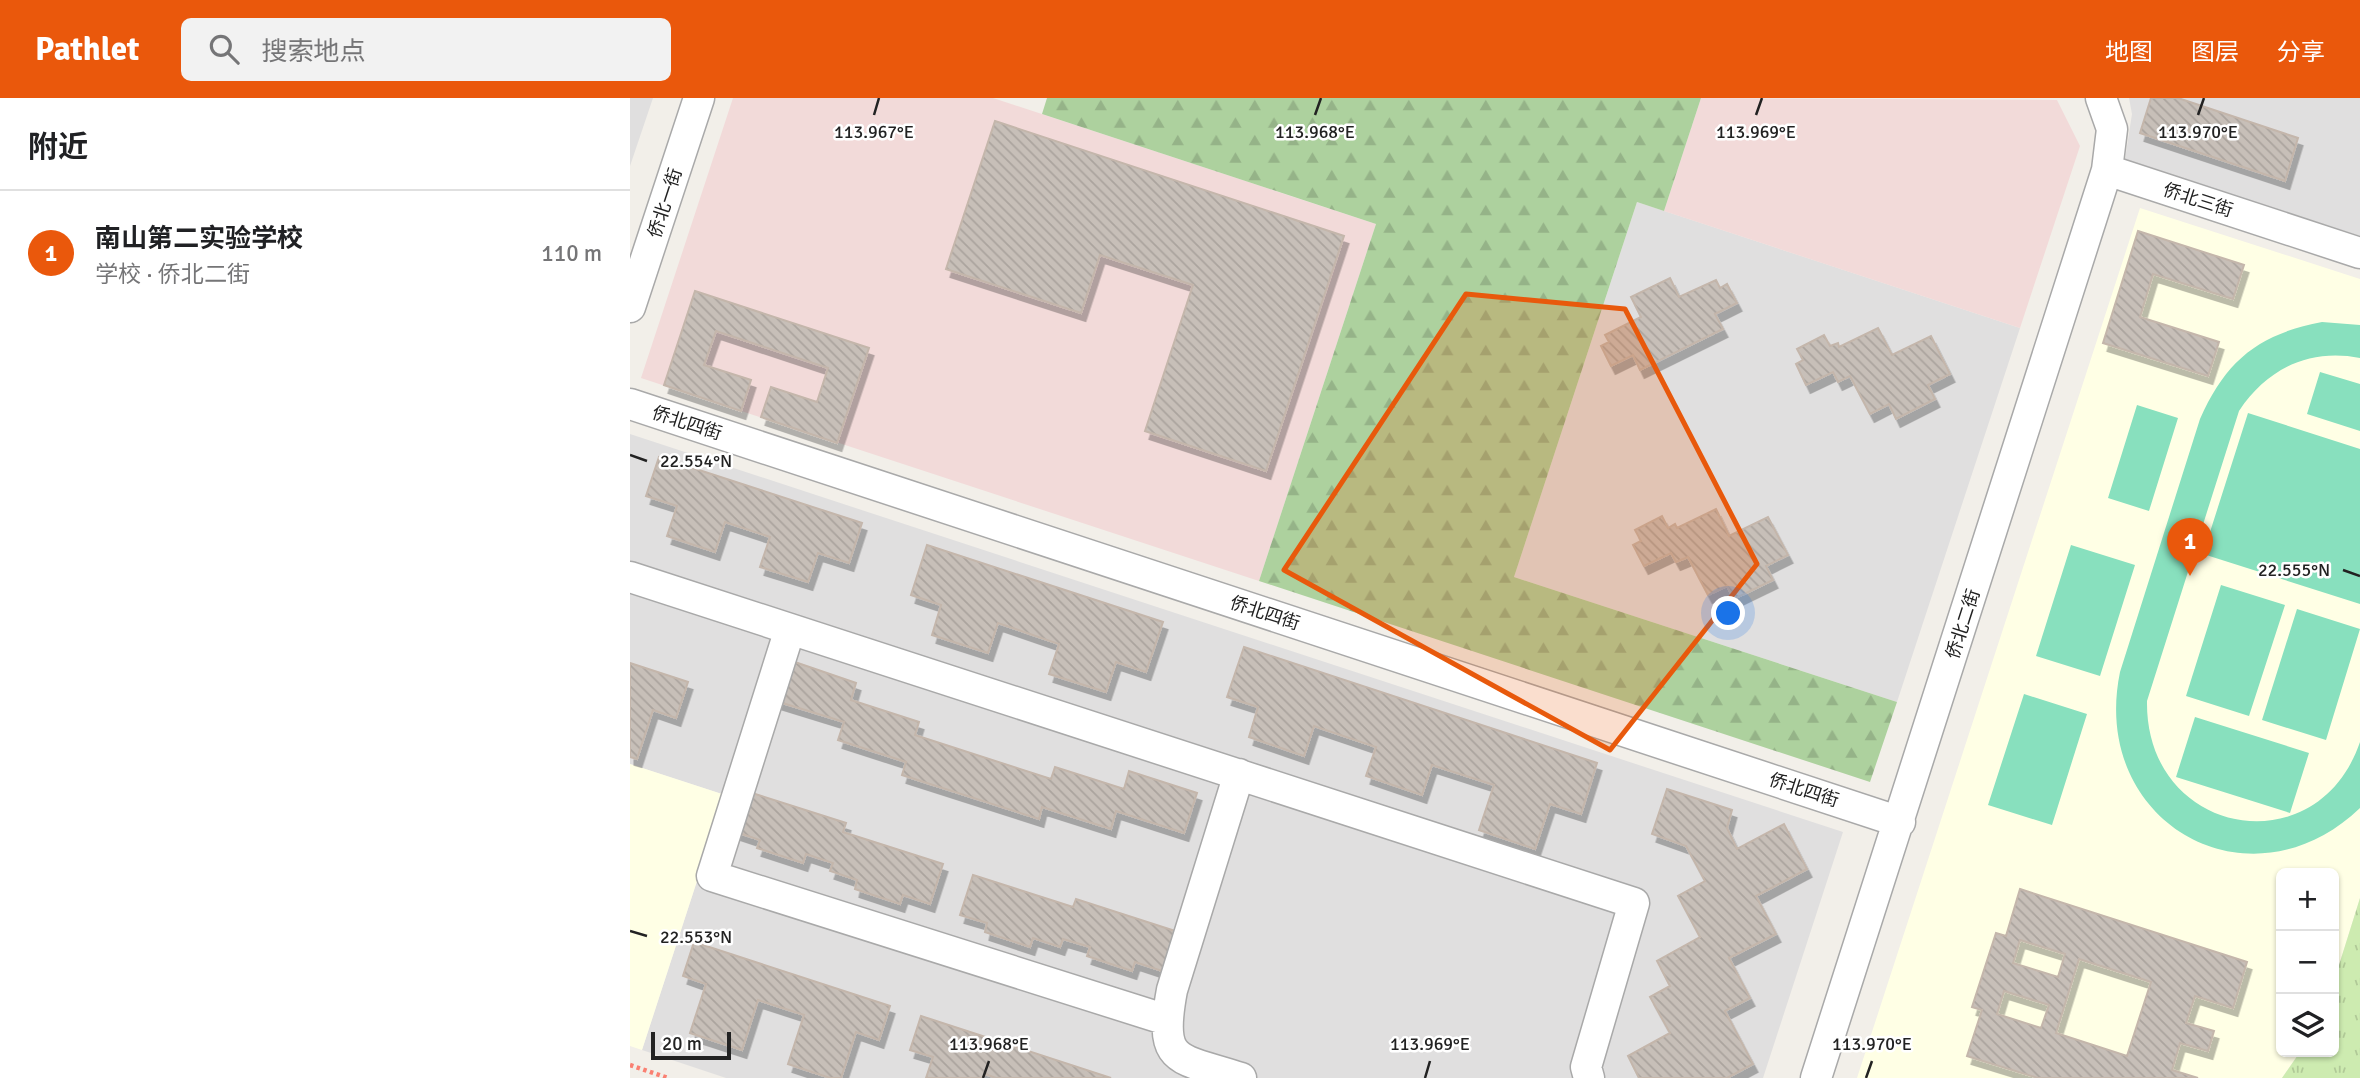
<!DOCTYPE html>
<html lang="zh">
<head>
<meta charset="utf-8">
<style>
  :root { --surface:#fff; --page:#f2f2f2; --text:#202124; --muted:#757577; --line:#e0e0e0; --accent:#ea580c }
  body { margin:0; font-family:Signika,"Noto Sans SC",sans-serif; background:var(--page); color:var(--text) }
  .controls { position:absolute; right:21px; bottom:21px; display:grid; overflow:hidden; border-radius:10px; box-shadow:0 2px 5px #0004 }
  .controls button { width:63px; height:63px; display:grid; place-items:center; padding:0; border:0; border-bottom:2px solid var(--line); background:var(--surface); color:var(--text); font:35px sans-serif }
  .scale { position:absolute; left:21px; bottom:18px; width:80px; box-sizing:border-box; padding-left:7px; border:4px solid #222; border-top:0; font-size:19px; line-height:24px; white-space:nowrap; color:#222; -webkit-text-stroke:5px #fff; paint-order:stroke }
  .you { position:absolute; left:1099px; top:516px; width:24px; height:24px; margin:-18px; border:5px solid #fff; border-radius:50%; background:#1a73e8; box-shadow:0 0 0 10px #1a73e833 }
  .badge { display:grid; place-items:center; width:46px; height:46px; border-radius:50%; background:var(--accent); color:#fff; font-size:23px; font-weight:700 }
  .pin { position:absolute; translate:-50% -58px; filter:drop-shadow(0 2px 4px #0008) }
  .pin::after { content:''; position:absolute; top:37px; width:24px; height:21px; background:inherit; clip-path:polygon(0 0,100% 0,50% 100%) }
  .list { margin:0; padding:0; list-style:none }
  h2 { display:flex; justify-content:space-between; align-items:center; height:91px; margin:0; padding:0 28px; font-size:30px }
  h2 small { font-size:23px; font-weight:400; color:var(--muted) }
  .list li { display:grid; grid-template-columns:46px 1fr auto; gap:21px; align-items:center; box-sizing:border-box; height:126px; padding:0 28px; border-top:2px solid var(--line) }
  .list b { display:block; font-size:26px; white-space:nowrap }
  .list p { margin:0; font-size:23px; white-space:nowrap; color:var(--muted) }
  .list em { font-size:23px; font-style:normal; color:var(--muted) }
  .icon { flex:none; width:38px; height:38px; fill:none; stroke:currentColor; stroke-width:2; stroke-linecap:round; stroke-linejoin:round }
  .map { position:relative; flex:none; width:1730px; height:980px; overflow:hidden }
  header { display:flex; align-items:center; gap:42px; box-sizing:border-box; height:98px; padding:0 35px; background:var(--accent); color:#fff }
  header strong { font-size:33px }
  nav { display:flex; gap:38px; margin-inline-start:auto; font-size:24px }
  .search { width:490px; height:63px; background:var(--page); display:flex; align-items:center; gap:18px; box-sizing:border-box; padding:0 24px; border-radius:10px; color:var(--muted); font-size:26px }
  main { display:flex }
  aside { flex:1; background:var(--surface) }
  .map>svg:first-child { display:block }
</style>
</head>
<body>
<header>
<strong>Pathlet</strong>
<div class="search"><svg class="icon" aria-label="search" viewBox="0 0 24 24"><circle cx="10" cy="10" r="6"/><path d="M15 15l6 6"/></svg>搜索地点</div>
<nav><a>地图</a><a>图层</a><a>分享</a></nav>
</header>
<main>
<aside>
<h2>附近<small></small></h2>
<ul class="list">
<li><span class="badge">1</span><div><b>南山第二实验学校</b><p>学校 · 侨北二街</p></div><em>110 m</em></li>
</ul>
</aside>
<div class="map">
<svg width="1730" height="980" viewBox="0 0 1730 980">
  <defs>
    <pattern id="grass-tufts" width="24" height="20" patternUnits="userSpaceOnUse" patternTransform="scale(1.75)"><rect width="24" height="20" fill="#cdebb0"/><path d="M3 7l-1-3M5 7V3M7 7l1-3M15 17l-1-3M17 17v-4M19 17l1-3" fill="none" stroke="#b0c997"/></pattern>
    <pattern id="forest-firs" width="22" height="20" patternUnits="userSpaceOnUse" patternTransform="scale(1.75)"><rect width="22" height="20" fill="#add19e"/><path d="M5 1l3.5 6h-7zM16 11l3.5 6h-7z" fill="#95b388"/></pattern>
    <pattern id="building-back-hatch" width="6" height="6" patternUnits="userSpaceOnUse" patternTransform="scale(1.75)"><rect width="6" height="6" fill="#c7bfb8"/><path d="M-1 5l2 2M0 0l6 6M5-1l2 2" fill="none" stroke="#aba49e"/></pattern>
    <filter id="shadow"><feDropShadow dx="4.5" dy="8" stdDeviation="0" flood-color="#0004"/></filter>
  </defs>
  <rect width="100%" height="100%" fill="#f2efe9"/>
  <path fill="#e0dfdf" d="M 0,0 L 23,0 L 0,68 Z
    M 1499,0 L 1730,0 L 1730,138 L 1495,61 L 1502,16 Z
    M 1007,104 L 1390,230 L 1267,604 L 884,479 Z
    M 0,336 L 1213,734 L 1133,980 L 96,980 L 12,952 L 95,697 L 0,666 Z"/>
  <path fill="#f2dad9" d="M 103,0 L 363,0 L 746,126 L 629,483 L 11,280 Z
    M 1071,0 L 1427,2 L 1450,48 L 1390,230 L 1034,113 Z"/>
  <path fill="#ffffe5" d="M 1510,110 L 1730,181 L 1730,800 L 1704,883 L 1704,775 L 1651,775 L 1651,954 L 1670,954 L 1652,980 L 1227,980 Z
    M 0,666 L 95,697 L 12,952 L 0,948 Z"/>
  <path fill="url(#grass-tufts)" d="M 1730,800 L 1730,980 L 1652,980 L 1670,954 L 1704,954 L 1704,883 Z"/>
  <path fill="url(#forest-firs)" d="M 417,0 L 1071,0 L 1034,113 L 1007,104 L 884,479 L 1267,604 L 1240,684 L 629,483 L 746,126 L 412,16 Z"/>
  <path fill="#88e0be" d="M 1692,224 L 1730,227 L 1730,260 C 1679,250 1637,271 1609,313 L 1517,603 C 1515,738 1687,770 1730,644 L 1730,710 C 1619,816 1459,724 1490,574 L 1570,321 C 1596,262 1629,236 1692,224 Z
    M 1690,274 L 1730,286 L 1730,333 L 1677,316 Z
    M 1507,307 L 1548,320 L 1519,413 L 1478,400 Z
    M 1618,315 L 1730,351 L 1730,506 L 1573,456 Z
    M 1441,447 L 1505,467 L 1470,578 L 1406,558 Z
    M 1591,487 L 1655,507 L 1619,618 L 1556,598 Z
    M 1667,511 L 1730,531 L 1696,642 L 1632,622 Z
    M 1394,596 L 1457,616 L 1422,727 L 1358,707 Z
    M 1565,619 L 1679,655 L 1660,715 L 1546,679 Z"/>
  <path fill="url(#building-back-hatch)" stroke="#c4b6ab" stroke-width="2" fill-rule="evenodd" filter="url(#shadow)" d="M 1521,0 L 1548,0 L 1668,40 L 1655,83 L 1510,35 Z
    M 365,23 L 714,138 L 636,373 L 515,333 L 563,187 L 470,157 L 451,215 L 316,171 Z
    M 1508,133 L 1614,167 L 1603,201 L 1523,176 L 1510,219 L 1589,244 L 1578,278 L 1473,245 Z
    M 1040,180 L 1049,199 L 1086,182 L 1090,190 L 1097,186 L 1107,205 L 1085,216 L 1093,231 L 1010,272 L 1003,257 L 981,268 L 971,248 L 979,244 L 975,237 L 1011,219 L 1001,199 Z
    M 65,193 L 239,250 L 207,345 L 131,319 L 141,289 L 187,304 L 198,270 L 86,233 L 74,267 L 121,282 L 111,313 L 34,287 Z
    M 1248,230 L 1262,257 L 1301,238 L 1320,276 L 1298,287 L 1305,301 L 1266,321 L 1259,306 L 1240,316 L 1220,278 L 1208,284 L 1203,274 L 1176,287 L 1166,266 L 1173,262 L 1167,251 L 1194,237 L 1200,248 L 1208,245 L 1209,249 Z
    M 29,359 L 232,425 L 219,465 L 188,455 L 178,484 L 130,469 L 140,439 L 95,424 L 85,454 L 37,438 L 47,408 L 16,398 Z
    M 1086,411 L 1099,438 L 1138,419 L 1158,457 L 1136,468 L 1143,482 L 1104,501 L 1097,488 L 1078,497 L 1058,459 L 1046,464 L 1041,455 L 1014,468 L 1003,447 L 1011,443 L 1005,432 L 1032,418 L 1038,430 L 1045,426 L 1047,430 Z
    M 297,447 L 533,524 L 516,574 L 486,564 L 476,594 L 419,576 L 429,546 L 368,525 L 358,555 L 302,537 L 311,507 L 281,497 Z
    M 614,549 L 967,665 L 951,716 L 920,706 L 905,751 L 849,732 L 864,687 L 802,667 L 792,697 L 736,678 L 746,649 L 684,628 L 674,658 L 619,639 L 628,609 L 597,599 Z
    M 159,562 L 226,585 L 221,602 L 289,624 L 285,637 L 421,681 L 425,669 L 494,691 L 499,673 L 567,695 L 554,735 L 486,713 L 481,731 L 412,709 L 409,721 L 272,677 L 276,664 L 208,642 L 214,624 L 146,603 Z
    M 0,565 L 58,584 L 46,620 L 23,612 L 7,661 L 0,659 Z
    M 1037,691 L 1102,712 L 1097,730 L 1107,751 L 1154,726 L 1177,771 L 1126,798 L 1146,836 L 1099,860 L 1120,900 L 1095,913 L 1123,966 L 1097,980 L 1009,980 L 998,958 L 1040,935 L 1020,899 L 1040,888 L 1027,863 L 1070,839 L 1048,798 L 1075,783 L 1056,748 L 1022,736 Z
    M 116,693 L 216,725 L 213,734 L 313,766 L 300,806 L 273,797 L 270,806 L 225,791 L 227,782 L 200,773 L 203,765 L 176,756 L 173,765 L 127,750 L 130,742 L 103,733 Z
    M 343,777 L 443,809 L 446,801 L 545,833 L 532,873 L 505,864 L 502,873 L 457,858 L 460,849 L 433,841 L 430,849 L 403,840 L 400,849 L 355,834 L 357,825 L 330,817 Z
    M 1390,791 L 1617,864 L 1603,910 L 1565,898 L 1556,925 L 1584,933 L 1578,953 L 1550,945 L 1542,972 L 1568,980 L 1408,980 L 1337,958 L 1352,912 L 1342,909 L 1366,835 L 1376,838 ZM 1390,842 L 1435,856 L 1428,879 L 1383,865 ZM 1449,861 L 1521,884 L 1497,958 L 1426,935 ZM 1374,893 L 1419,907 L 1411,930 L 1367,916 Z
    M 64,844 L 260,908 L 249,942 L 226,934 L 211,980 L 200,980 L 158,966 L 174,917 L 128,902 L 112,952 L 60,935 L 76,886 L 53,878 Z
    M 291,918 L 481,980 L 366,980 L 355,976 L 353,980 L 296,980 L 303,959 L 280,952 Z"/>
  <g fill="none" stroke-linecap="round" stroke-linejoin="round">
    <g stroke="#a9a9a9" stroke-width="33">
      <path id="minor" d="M 1477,72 L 1730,155
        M 0,209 L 69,0
        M 0,306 L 1270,724
        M 0,479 L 1004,805 L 956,969 L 959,980
        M 160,531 L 82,778 L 537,922
        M 609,676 L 542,892 C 528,967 547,959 611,980
        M 1186,980 L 1477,72 L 1482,31 L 1471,0"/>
    </g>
    <path stroke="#fa8072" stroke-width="4.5" stroke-dasharray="3.5 3.5" stroke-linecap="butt" d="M 0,967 L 38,980"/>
    <use href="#minor" stroke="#fff" stroke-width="30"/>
  </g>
  <path fill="#e8590c" fill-opacity="0.2" stroke="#e8590c" stroke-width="5" stroke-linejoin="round" d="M 836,196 L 995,211 L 1127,466 L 980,652 L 654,472 Z"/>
  <path fill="none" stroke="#222" stroke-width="2.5" d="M 244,17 L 249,0M 685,17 L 691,0M 1126,17 L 1132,0M 1568,17 L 1574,0M 0,357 L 17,363M 1713,472 L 1730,478M 0,833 L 17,838M 353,980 L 359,963M 795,980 L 800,963M 1236,980 L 1242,963"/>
  <g text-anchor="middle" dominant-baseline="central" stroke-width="5" stroke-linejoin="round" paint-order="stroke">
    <g font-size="18" fill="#222" stroke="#fff">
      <text transform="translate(1568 102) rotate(18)">侨北三街</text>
      <text transform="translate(35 105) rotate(-72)">侨北一街</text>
      <text transform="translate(57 325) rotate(18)">侨北四街</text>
      <text transform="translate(635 515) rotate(18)">侨北四街</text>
      <text transform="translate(1333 526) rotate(-72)">侨北二街</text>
      <text transform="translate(1174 692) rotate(18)">侨北四街</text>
    </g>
  </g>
  <g font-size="18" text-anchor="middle" fill="#222" stroke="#fff" stroke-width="5" stroke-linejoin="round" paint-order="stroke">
    <text x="244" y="40">113.967°E</text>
    <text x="685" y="40">113.968°E</text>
    <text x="1126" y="40">113.969°E</text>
    <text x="1568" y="40">113.970°E</text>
    <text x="66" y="369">22.554°N</text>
    <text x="1664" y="478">22.555°N</text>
    <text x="66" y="845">22.553°N</text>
    <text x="359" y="952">113.968°E</text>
    <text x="800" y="952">113.969°E</text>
    <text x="1242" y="952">113.970°E</text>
  </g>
</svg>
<div class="controls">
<button>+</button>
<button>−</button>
<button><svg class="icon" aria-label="layers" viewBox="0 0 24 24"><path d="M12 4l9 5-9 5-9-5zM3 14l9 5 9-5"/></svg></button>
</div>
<div class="scale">20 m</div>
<div class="you"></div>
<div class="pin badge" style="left:1560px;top:478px">1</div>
</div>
</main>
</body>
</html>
